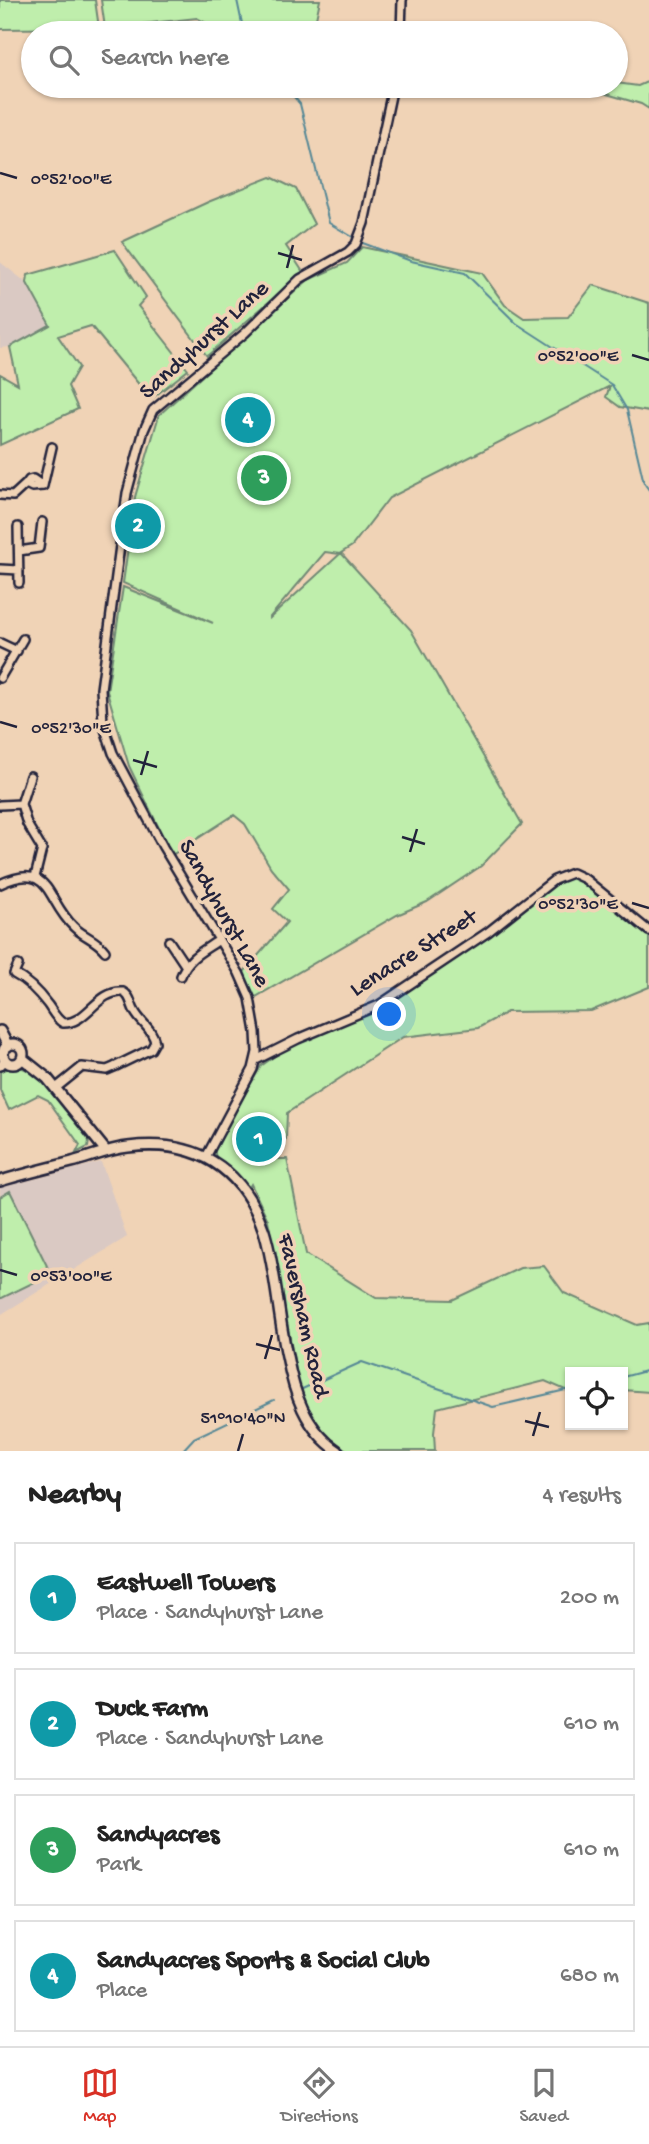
<!DOCTYPE html>
<html lang="en">
<head>
<meta charset="utf-8">
<style>
  :root { --surface:#fff; --page:#f6f6f6; --text:#222; --muted:#767676; --line:#e0e0e0; --accent:#d93025 }
  body { margin:0; font-family:"Gochi Hand",sans-serif; background:var(--page); color:var(--text) }
  .controls { position:absolute; right:21px; bottom:21px; display:grid; overflow:hidden; border-radius:0px; box-shadow:0 2px 5px #0004 }
  .controls button { width:63px; height:63px; display:grid; place-items:center; padding:0; border:0; border-bottom:2px solid var(--line); background:var(--surface); color:var(--text); font:35px sans-serif }
  .you { position:absolute; left:390px; top:1015px; width:24px; height:24px; margin:-18px; border:5px solid #fff; border-radius:50%; background:#1a73e8; box-shadow:0 0 0 10px #1a73e833 }
  .badge { display:grid; place-items:center; width:46px; height:46px; border-radius:50%; background:var(--accent); color:#fff; font-size:23px; font-weight:700 }
  .pin { position:absolute; translate:-50% -50%; border:4px solid #fff; box-shadow:0 2px 7px #0006 }
  .list { margin:0; padding:0; list-style:none }
  h2 { display:flex; justify-content:space-between; align-items:center; height:91px; margin:0; padding:0 28px; font-size:30px }
  h2 small { font-size:23px; font-weight:400; color:var(--muted) }
  .list li { display:grid; grid-template-columns:46px 1fr auto; gap:21px; align-items:center; box-sizing:border-box; height:112px; margin:0 14px 14px; padding:0 14px; border:2px solid var(--line); border-radius:0px }
  .list b { display:block; font-size:26px; white-space:nowrap }
  .list p { margin:0; font-size:23px; white-space:nowrap; color:var(--muted) }
  .list em { font-size:23px; font-style:normal; color:var(--muted) }
  .icon { flex:none; width:38px; height:38px; fill:none; stroke:currentColor; stroke-width:2; stroke-linecap:round; stroke-linejoin:round }
  .map { position:relative; flex:none; width:649px; height:1451px; overflow:hidden }
  .search { position:absolute; background:var(--surface); box-shadow:0 2px 5px #0004; left:21px; right:21px; top:21px; height:77px; display:flex; align-items:center; gap:18px; box-sizing:border-box; padding:0 24px; border-radius:38px; color:var(--muted); font-size:26px }
  .sheet { height:595px; background:var(--surface) }
  nav { display:flex; justify-content:space-around; align-items:center; box-sizing:border-box; height:98px; border-top:2px solid var(--line); background:var(--surface); font-size:19px; color:var(--muted) }
  nav a { display:grid; justify-items:center; gap:4px }
  nav .on { color:var(--accent) }
  .map>svg:first-child { display:block }
</style>
</head>
<body>
<div class="map">
<svg width="649" height="1451" viewBox="0 0 649 1451">
  <rect width="100%" height="100%" fill="#f0d3b6"/>
  <filter id="ink" filterUnits="userSpaceOnUse"><feTurbulence type="fractalNoise" baseFrequency=".0143" numOctaves="2"/><feDisplacementMap in="SourceGraphic" scale="14" xChannelSelector="R" yChannelSelector="G"/><feConvolveMatrix kernelMatrix="1 2 1 2 8 2 1 2 1" color-interpolation-filters="sRGB"/></filter>
  <g filter="url(#ink)">
    <path fill="#dac9c3" d="M 0,262 L 27,283 L 50,325 L 10,347 L 0,348 Z
      M 101,1162 L 127,1237 L 0,1315 L 0,1188 Z"/>
    <path fill="#bfeeac" stroke="#708874" stroke-width="2" fill-rule="evenodd" d="M 0,0 L 95,0 L 99,28 L 0,29 Z
      M 101,0 L 320,0 L 313,33 L 224,33 L 197,18 L 105,28 Z
      M 649,81 L 649,109 L 641,104 L 579,86 L 616,86 L 616,83 L 638,86 Z
      M 271,177 L 296,189 L 314,224 L 286,246 L 303,272 L 207,356 L 122,242 L 208,202 Z
      M 362,247 L 482,273 L 505,305 L 524,318 L 568,317 L 593,285 L 649,303 L 649,412 L 620,407 L 606,397 L 610,386 L 389,498 L 352,546 L 341,553 L 411,630 L 522,824 L 481,866 L 427,902 L 397,915 L 254,998 L 243,973 L 287,922 L 273,909 L 289,889 L 271,868 L 245,824 L 234,815 L 172,855 L 129,766 L 107,691 L 123,587 L 213,623 L 123,583 L 135,497 L 159,415 L 308,280 L 347,263 ZM 325,552 L 340,554 L 270,618 L 270,617 Z
      M 115,250 L 146,297 L 138,306 L 188,370 L 151,399 L 91,326 L 58,336 L 79,367 L 68,386 L 78,409 L 0,445 L 0,374 L 18,384 L 10,347 L 50,325 L 27,283 L 28,275 Z
      M 573,876 L 649,935 L 649,987 L 591,1011 L 507,1012 L 478,1028 L 403,1037 L 287,1113 L 286,1139 L 262,1155 L 262,1134 L 259,1134 L 256,1137 L 256,1143 L 259,1143 L 260,1151 L 253,1159 L 287,1159 L 306,1254 L 376,1298 L 452,1300 L 520,1268 L 544,1266 L 564,1293 L 637,1325 L 649,1323 L 649,1392 L 623,1390 L 623,1372 L 570,1372 L 570,1392 L 545,1381 L 437,1408 L 434,1433 L 435,1451 L 348,1451 L 325,1435 L 300,1393 L 268,1220 L 251,1184 L 248,1189 L 216,1159 L 214,1148 L 261,1066 L 293,1043 L 380,1006 L 555,883 Z
      M 19,1067 C 48,1074 73,1117 89,1141 L 88,1147 L 76,1153 L 80,1145 L 48,1100 L 38,1095 L 9,1110 L 0,1090 L 0,1070 Z
      M 10,1191 L 51,1274 L 0,1299 L 0,1197 Z"/>
    <g fill="none" stroke-linecap="round" stroke-linejoin="round">
      <path stroke="#578896" stroke-width="2" d="M 237,0 L 244,33
        M 285,86 L 300,104 L 329,223 L 356,239
        M 360,242 L 411,261 L 465,273 L 516,323 L 612,385 L 627,410 L 644,483 L 649,490
        M 623,1377 L 649,1370
        M 300,1390 L 362,1362 L 493,1407 L 570,1389
        M 182,1451 L 194,1438 L 274,1400"/>
      <g stroke="#22223b" stroke-width="12">
        <path id="minor" d="M 401,33 L 402,0
          M 26,484 L 29,480 L 33,479 L 43,486
          M 0,495 L 13,496 L 26,484 L 32,487 L 43,486 L 52,447
          M 18,527 L 19,583
          M 19,551 L 39,548 L 42,522
          M 0,569 L 19,570
          M 0,643 L 17,651
          M 0,678 L 23,639
          M 30,776 L 21,804 L 27,824 L 42,849 L 35,877
          M 0,805 L 21,804
          M 0,884 C 52,860 45,900 74,927 C 84,937 96,939 105,951
          M 169,941 L 185,965
          M 18,965 L 14,974 C 28,981 39,993 48,1005 C 53,1012 56,1019 63,1023 C 87,1024 97,990 123,992 C 131,996 130,1003 135,1012 C 141,1023 152,1028 155,1042 L 151,1049 L 114,1067 L 107,1070 L 82,1067 L 56,1088
          M 181,976 C 188,957 203,951 219,940
          M 256,1060 L 298,1039 L 379,1005 L 488,932 L 554,880 L 572,873 L 585,879 L 649,931
          M 0,1066 L 5,1061
          M 206,1157 L 253,1069 L 257,1052 L 256,1032 L 250,998 L 239,973 L 163,847 L 113,753 L 103,723 L 101,689 L 127,493 L 144,430 L 153,410 L 245,333 L 300,279 L 348,252 L 356,244 L 364,223 L 393,86"/>
      </g>
      <g stroke="#22223b" stroke-width="14">
        <path id="major" d="M 0,1031 L 8,1046
          M3 1054a10 10 0 1 1 20 0a10 10 0 1 1-20 0Z
          M 22,1058 L 47,1078 L 106,1151
          M 0,1181 C 24,1174 48,1168 72,1162 C 91,1157 109,1149 128,1147 C 195,1139 242,1166 264,1231 C 276,1269 278,1316 287,1356 C 294,1393 305,1429 338,1451"/>
      </g>
      <use href="#minor" stroke="#f0d3b6" stroke-width="7"/>
      <use href="#major" stroke="#f0d3b6" stroke-width="9"/>
    </g>
  </g>
  <path fill="none" stroke="#22223b" stroke-width="2.5" d="M 0,173 L 17,178M 278,253 L 302,260M 287,268 L 293,245M 632,355 L 649,360M 0,722 L 17,727M 133,760 L 157,767M 141,775 L 148,751M 402,837 L 425,844M 410,852 L 417,829M 632,903 L 649,908M 0,1270 L 17,1275M 256,1344 L 280,1350M 265,1359 L 272,1335M 525,1421 L 549,1427M 533,1436 L 540,1412M 238,1451 L 243,1434"/>
  <g text-anchor="middle" dominant-baseline="central" stroke-width="7" stroke-linejoin="round" paint-order="stroke">
    <g font-size="24" fill="#22223b" stroke="#f0d3b6">
      <text transform="translate(205 341) rotate(-42)">Sandyhurst Lane</text>
      <text transform="translate(223 914) rotate(61)">Sandyhurst Lane</text>
      <text transform="translate(414 954) rotate(-32)">Lenacre Street</text>
      <text transform="translate(302 1316) rotate(77)">Faversham Road</text>
    </g>
  </g>
  <g font-size="18" text-anchor="middle" fill="#22223b" stroke="#f0d3b6" stroke-width="7" stroke-linejoin="round" paint-order="stroke">
    <text x="71" y="184">0°52'00"E</text>
    <text x="578" y="361">0°52'00"E</text>
    <text x="71" y="733">0°52'30"E</text>
    <text x="578" y="909">0°52'30"E</text>
    <text x="71" y="1281">0°53'00"E</text>
    <text x="243" y="1423">51°10'40"N</text>
  </g>
</svg>
<div class="controls">
<button><svg class="icon" aria-label="locate" viewBox="0 0 24 24"><circle cx="12" cy="12" r="6"/><path d="M12 2v4M12 18v4M2 12h4M18 12h4"/></svg></button>
</div>
<div class="you"></div>
<div class="pin badge" style="left:259px;top:1139px;background:#0f9aa8">1</div>
<div class="pin badge" style="left:138px;top:526px;background:#0f9aa8">2</div>
<div class="pin badge" style="left:264px;top:478px;background:#2e9e5b">3</div>
<div class="pin badge" style="left:248px;top:420px;background:#0f9aa8">4</div>
<div class="search"><svg class="icon" aria-label="search" viewBox="0 0 24 24"><circle cx="10" cy="10" r="6"/><path d="M15 15l6 6"/></svg>Search here</div>
</div>
<section class="sheet">
<h2>Nearby<small>4 results</small></h2>
<ul class="list">
<li><span class="badge" style="background:#0f9aa8">1</span><div><b>Eastwell Towers</b><p>Place · Sandyhurst Lane</p></div><em>200 m</em></li>
<li><span class="badge" style="background:#0f9aa8">2</span><div><b>Duck Farm</b><p>Place · Sandyhurst Lane</p></div><em>610 m</em></li>
<li><span class="badge" style="background:#2e9e5b">3</span><div><b>Sandyacres</b><p>Park</p></div><em>610 m</em></li>
<li><span class="badge" style="background:#0f9aa8">4</span><div><b>Sandyacres Sports &amp; Social Club</b><p>Place</p></div><em>680 m</em></li>
</ul>
</section>
<nav>
<a class="on"><svg class="icon" aria-label="map" viewBox="0 0 24 24"><path d="M3 6l6-2 6 2 6-2v14l-6 2-6-2-6 2zM9 4v14M15 6v14"/></svg>Map</a>
<a><svg class="icon" aria-label="directions" viewBox="0 0 24 24"><path d="M12 3l9 9-9 9-9-9zM9 14v-3h6M13 9l2 2-2 2"/></svg>Directions</a>
<a><svg class="icon" aria-label="saved" viewBox="0 0 24 24"><path d="M7 4h10v16l-5-4-5 4z"/></svg>Saved</a>
</nav>
</body>
</html>
